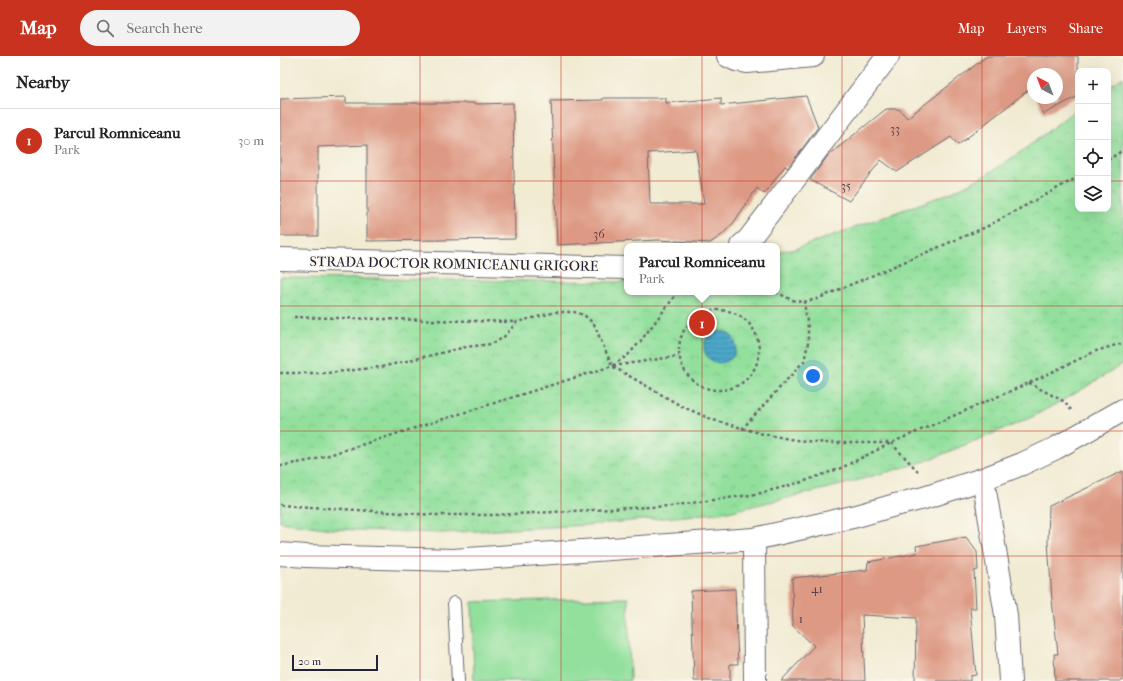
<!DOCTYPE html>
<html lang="en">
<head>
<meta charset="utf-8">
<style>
  :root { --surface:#fff; --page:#f2f2f2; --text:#222; --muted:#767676; --line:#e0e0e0; --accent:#c8321e }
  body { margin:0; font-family:"IM FELL French Canon",serif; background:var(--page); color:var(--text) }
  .controls { position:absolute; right:12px; top:12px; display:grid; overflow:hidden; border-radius:8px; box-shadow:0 4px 16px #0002 }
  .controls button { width:36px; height:36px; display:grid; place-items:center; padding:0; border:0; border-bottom:1px solid var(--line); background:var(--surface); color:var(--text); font:20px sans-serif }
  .compass { position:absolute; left:747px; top:12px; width:36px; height:36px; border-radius:50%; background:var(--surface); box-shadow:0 4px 16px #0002; rotate:318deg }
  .scale { position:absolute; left:12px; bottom:10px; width:86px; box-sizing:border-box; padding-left:4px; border:2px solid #22223b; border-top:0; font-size:11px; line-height:14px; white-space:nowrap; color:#22223b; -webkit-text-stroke:3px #fbf7ec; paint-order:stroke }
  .you { position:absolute; left:533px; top:320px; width:14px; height:14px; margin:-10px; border:3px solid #fff; border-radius:50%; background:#1a73e8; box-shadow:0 0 0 6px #1a73e833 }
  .badge { display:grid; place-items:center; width:26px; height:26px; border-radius:50%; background:var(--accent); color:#fff; font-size:13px; font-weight:700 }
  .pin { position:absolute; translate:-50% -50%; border:2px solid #fff; box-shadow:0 1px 4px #0006 }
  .popup { position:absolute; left:344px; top:187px; width:156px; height:52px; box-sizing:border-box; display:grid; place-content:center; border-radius:8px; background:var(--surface); filter:drop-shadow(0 1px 3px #0005); font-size:13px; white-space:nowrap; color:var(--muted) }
  .popup b { font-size:15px; color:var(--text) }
  .popup::after { content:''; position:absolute; left:50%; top:100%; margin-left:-8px; border:8px solid transparent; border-top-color:var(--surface) }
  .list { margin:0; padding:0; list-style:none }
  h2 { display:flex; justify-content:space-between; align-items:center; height:52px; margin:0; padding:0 16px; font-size:17px }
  h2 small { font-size:13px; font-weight:400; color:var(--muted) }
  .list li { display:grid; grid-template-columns:26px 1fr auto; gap:12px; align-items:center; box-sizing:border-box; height:64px; padding:0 16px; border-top:1px solid var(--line) }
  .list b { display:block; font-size:15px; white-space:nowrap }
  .list p { margin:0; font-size:13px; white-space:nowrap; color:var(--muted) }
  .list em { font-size:13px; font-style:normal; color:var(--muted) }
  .icon { flex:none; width:22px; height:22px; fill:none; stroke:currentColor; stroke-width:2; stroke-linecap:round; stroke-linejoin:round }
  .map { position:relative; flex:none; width:843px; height:625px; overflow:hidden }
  header { display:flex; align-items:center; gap:24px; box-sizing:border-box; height:56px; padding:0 20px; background:var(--accent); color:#fff }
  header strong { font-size:19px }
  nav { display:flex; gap:22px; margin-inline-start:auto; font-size:14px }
  .search { width:280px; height:36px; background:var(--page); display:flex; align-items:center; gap:10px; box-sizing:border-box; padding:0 14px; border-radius:22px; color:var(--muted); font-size:15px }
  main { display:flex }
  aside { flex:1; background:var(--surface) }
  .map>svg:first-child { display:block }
</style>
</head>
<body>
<header>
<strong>Map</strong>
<div class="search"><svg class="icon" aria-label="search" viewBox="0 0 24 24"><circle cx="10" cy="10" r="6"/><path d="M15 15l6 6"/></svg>Search here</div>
<nav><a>Map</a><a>Layers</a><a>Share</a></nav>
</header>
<main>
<aside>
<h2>Nearby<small></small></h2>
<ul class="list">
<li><span class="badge">1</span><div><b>Parcul Romniceanu</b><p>Park</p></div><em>30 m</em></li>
</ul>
</aside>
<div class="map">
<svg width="843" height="625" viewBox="0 0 843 625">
  <defs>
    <pattern id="park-crowns" width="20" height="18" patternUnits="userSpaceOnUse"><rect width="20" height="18" fill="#93e09d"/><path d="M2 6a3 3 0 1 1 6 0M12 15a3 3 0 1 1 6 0" fill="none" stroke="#7ec088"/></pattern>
    <pattern id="water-rules" width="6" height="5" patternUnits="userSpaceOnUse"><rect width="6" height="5" fill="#4da8cb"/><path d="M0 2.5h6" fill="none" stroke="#4088a6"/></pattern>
  </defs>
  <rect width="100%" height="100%" fill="#fbf7ec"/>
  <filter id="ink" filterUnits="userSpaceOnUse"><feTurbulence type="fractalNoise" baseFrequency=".025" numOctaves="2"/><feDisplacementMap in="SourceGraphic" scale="8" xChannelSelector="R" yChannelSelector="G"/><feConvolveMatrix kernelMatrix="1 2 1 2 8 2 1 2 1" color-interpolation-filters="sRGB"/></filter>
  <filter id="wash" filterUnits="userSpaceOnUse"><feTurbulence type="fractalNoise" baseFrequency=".012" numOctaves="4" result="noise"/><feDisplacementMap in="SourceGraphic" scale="16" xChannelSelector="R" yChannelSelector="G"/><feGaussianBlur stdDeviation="0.9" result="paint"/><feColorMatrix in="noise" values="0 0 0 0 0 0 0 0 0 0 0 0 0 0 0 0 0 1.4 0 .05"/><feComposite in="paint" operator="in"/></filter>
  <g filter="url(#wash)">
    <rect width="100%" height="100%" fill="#f1ebd2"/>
    <path fill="#93e09d" stroke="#5a816c" d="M 348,542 L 350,625 L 194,625 L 192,546 Z"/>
    <path fill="url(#park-crowns)" stroke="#5a816c" d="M 843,21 L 843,308 L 796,337 L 748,363 L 646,405 L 561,429 L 448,456 L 307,469 L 161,477 L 53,473 L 0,466 L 0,222 L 347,226 L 347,236 L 497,236 L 497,195 L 512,194 L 670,137 L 706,119 L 741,96 L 798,52 L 798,153 L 828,153 L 828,31 Z"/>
    <path fill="url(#water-rules)" stroke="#386583" d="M424 291a16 16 0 1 1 32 0a16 16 0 1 1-32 0Z"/>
    <g id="blocks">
      <path fill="#dd9983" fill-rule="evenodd" d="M 707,0 L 798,0 L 798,40 L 764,58 L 756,42 L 777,42 L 777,18 L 753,18 L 753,36 L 751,32 L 678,89 L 671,81 L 617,116 L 601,104 L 569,145 L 530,124 L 549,98 L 549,99 L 606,53 L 619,53 L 627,62 Z
        M 526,40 L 538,71 L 508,112 L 505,110 L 484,138 L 477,132 L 454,166 L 442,179 L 430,187 L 378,184 L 277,189 L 271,45 L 323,44 L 323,42 L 386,42 L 386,47 L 441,42 L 441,49 ZM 416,94 L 424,148 L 370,148 L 368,97 Z
        M 66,41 L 66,47 L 196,47 L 196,48 L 233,47 L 235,183 L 87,185 L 87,89 L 38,91 L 38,180 L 0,180 L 0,43 Z
        M 843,415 L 843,625 L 775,625 L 774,598 L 778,598 L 772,544 L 768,486 L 769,450 Z
        M 686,481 L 697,496 L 698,514 L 694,515 L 696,552 L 690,552 L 696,619 L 690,620 L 690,625 L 635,625 L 636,562 L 582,559 L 585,625 L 501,625 L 534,590 L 513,570 L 512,522 L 587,514 L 588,506 L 637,497 L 636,490 Z
        M 455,533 L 458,608 L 450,608 L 450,625 L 414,625 L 411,535 Z"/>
    </g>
  </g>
  <g filter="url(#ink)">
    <use href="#blocks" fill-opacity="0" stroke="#6a6870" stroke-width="1"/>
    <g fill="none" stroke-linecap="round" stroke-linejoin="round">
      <g stroke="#6a6870" stroke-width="14">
        <path id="service" d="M 174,547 L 178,625"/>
      </g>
      <g stroke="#6a6870" stroke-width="24">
        <path id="minor" d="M 448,0 L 456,4 L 467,6 L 533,0
          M 461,190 L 469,183 L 608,0
          M 0,203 L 347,212
          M 703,423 L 726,559 L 730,625
          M 474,483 L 475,625
          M 0,498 L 26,500 L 173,504 L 474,483 L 577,460 L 615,449 L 644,442 L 703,423 L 742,408 L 776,392 L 843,354"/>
      </g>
      <path stroke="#6a6870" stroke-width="2.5" stroke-dasharray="3 3" stroke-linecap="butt" d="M 828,104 L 843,94
        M 496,236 L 512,244 L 524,246 L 537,243 L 706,171 L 798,121
        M399 294a40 40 0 1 1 80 0a40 40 0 1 1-80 0Z
        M 14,261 L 237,266
        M 333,310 L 399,300
        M 0,317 L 47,317 L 101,311 L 186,291 L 211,288 L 223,282 L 237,266 L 276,256 L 294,256 L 304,259 L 314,268 L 332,310 L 401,350 L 433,364 L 483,378 L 515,384 L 547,387 L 611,387 L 637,414 L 637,417
        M 749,327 L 785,346 L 791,354
        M 462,373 L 524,305 L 528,287 L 528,272 L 524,246
        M 0,410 L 33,404 L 332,310 L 348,299 L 359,287 L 398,236
        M 0,449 L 155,459 L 214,459 L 390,450 L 477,438 L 522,426 L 561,412 L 611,387 L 749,327 L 816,295 L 843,287"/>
      <use href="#service" stroke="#fff" stroke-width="12"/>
      <use href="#minor" stroke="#fff" stroke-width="22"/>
    </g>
  </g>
  <path fill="none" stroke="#c8321e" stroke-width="1" stroke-opacity="0.55" d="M 140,0 L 140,625M 281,0 L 281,625M 422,0 L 422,625M 562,0 L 562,625M 702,0 L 702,625M 0,125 L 798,125M 828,125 L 843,125M 0,250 L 843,250M 0,375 L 843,375M 0,500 L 843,500"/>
  <g text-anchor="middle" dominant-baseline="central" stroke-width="3" stroke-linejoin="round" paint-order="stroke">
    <g font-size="12" fill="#51404d">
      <text x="615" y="73">33</text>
      <text x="566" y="130">35</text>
      <text x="319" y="178">36</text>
      <text x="537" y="533">41</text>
      <text x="521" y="563">1</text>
    </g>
    <g font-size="14" fill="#22223b" stroke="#fbf7ec">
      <text transform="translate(174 208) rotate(1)">STRADA DOCTOR ROMNICEANU GRIGORE</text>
    </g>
  </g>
</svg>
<div class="controls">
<button>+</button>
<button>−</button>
<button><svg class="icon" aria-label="locate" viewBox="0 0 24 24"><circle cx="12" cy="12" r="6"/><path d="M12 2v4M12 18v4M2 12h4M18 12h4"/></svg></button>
<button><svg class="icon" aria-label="layers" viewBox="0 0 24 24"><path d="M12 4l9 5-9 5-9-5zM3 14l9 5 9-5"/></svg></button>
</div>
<svg class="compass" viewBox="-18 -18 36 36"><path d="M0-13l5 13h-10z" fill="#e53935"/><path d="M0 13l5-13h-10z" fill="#767676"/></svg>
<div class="scale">20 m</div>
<div class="you"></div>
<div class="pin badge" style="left:422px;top:267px">1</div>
<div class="popup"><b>Parcul Romniceanu</b>Park</div>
</div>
</main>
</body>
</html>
